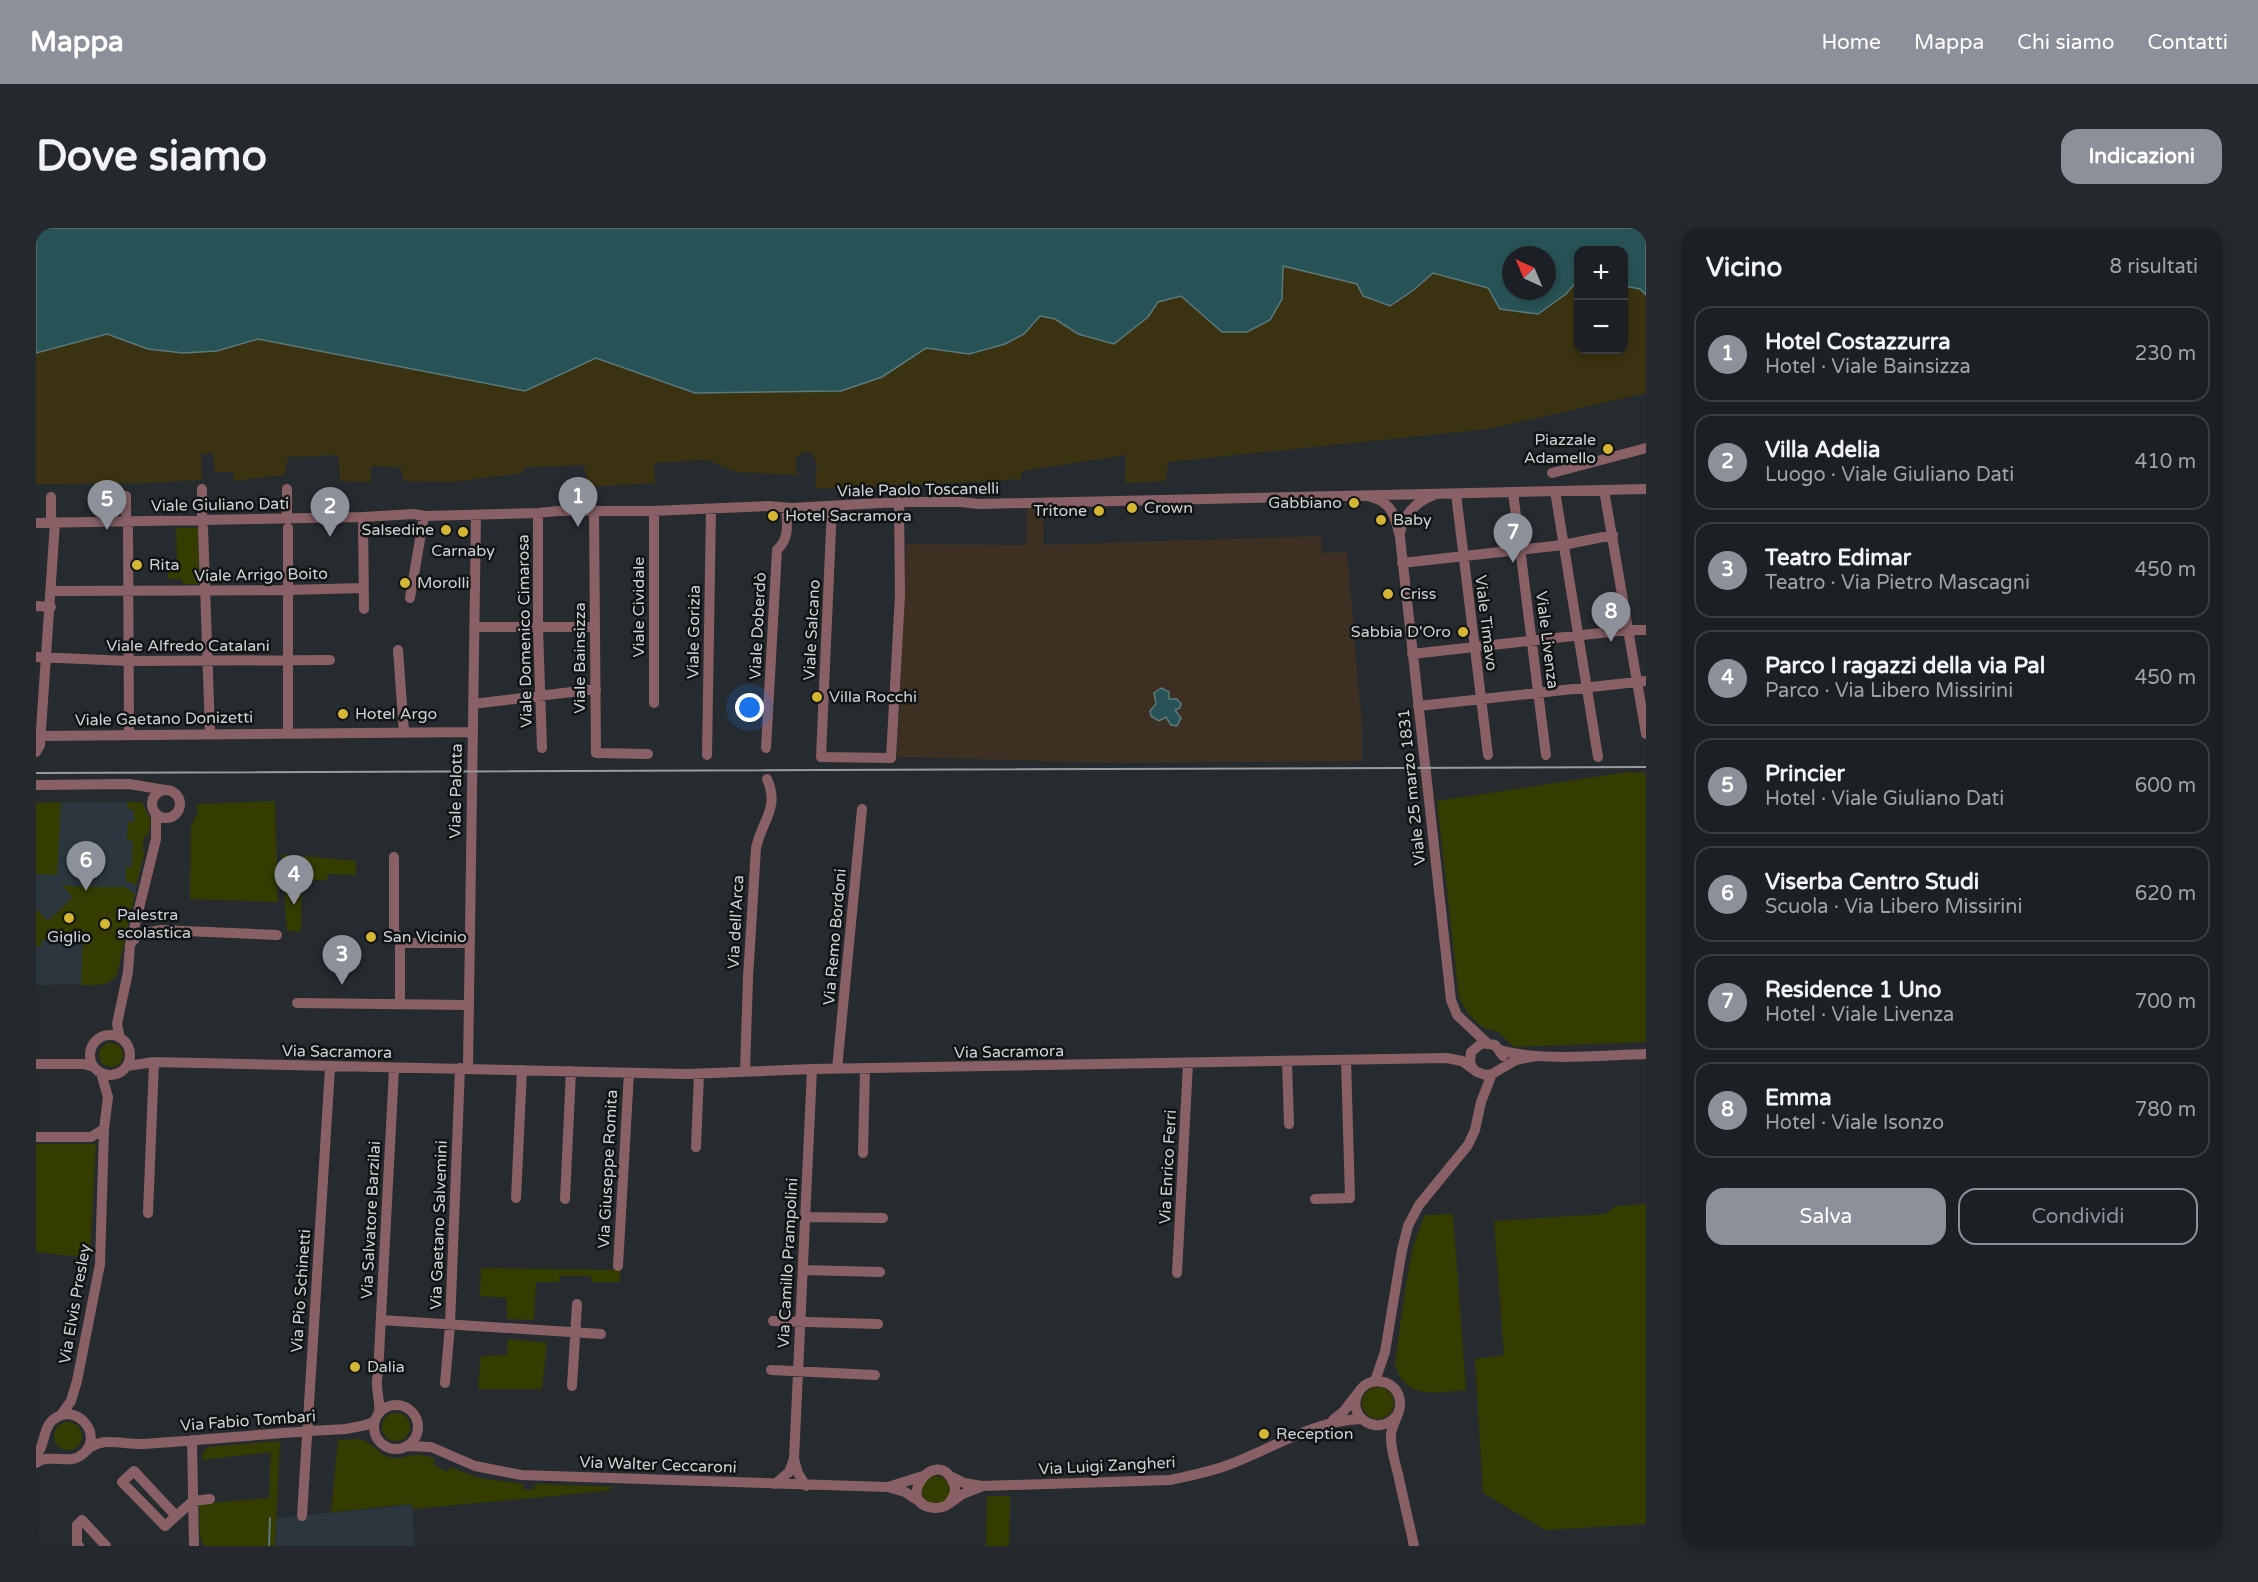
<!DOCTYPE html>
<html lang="it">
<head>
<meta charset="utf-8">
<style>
  :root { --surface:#1c2024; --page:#25282c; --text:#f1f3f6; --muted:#a0a3a6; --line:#3a3e41; --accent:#8c9099 }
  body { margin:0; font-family:"Varela Round",sans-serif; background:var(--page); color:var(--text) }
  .controls { position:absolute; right:18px; top:18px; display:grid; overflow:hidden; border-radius:12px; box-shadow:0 3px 9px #0003 }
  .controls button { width:54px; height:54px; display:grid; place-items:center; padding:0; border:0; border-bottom:2px solid var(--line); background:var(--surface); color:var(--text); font:30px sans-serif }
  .compass { position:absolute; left:1466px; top:18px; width:54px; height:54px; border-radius:50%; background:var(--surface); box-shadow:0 3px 9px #0003; rotate:316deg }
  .you { position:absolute; left:714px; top:480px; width:21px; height:21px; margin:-15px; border:4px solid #fff; border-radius:50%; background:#1a73e8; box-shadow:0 0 0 9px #1a73e833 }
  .badge { display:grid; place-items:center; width:39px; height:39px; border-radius:50%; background:var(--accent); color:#fff; font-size:20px; font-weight:700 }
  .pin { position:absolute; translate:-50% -50px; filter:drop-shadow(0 2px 3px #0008) }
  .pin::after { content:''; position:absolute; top:32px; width:21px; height:18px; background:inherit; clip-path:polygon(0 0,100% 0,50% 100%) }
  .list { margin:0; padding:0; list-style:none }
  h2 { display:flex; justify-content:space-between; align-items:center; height:78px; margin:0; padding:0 24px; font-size:26px }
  h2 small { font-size:20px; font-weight:400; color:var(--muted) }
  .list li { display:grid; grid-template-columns:39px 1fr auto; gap:18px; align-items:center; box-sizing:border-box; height:96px; margin:0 12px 12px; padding:0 12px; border:2px solid var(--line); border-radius:18px }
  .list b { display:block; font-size:22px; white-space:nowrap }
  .list p { margin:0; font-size:20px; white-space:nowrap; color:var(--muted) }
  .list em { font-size:20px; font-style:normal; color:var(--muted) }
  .actions { display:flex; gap:12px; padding:18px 24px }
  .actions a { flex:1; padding:14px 0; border:2px solid var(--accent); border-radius:18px; text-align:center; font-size:21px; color:var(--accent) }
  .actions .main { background:var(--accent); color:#fff }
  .map { position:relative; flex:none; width:1610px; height:1318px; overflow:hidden; border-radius:18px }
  header { display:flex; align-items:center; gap:36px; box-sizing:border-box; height:84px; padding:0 30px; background:var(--accent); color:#fff }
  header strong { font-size:28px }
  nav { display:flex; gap:33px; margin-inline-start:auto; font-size:21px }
  .intro { display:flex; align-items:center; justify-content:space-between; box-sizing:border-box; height:144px; padding:0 36px }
  h1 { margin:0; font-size:42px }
  .button { padding:15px 27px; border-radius:18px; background:var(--accent); color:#fff; font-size:21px; font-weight:700 }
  main { display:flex; gap:36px; padding:0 36px }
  aside { flex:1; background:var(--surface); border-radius:18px; box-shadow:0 3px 9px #0003 }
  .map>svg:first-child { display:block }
</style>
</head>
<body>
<header>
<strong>Mappa</strong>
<nav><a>Home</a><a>Mappa</a><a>Chi siamo</a><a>Contatti</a></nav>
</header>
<div class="intro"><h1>Dove siamo</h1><a class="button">Indicazioni</a></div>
<main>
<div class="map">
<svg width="1610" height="1318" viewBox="0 0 1610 1318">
  <rect width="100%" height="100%" fill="#262b30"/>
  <path fill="#3e2f23" d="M 991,280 L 1008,280 L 1007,317 L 1285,308 L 1285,325 L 1311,324 L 1326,499 L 1326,533 L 1077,535 L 861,529 L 870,316 L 990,317 Z"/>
  <path fill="#2b363e" d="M 106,574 L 113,587 L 114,600 L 112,608 L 109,607 L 106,621 L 109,623 L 81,747 L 75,754 L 69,756 L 0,757 L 0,575 Z
    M 376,1277 L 378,1318 L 239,1318 L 240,1290 Z"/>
  <path fill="#343c00" d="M 140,300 L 162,300 L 164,356 L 147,356 L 146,351 L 132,351 L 132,334 L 141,334 Z
    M 1591,544 L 1610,545 L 1610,814 L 1478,819 L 1462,804 L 1449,800 L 1441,795 L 1432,786 L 1423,769 L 1401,573 Z
    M 239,573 L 242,674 L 154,671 L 155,599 L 162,584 L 161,576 Z
    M 25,574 L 21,647 L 0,646 L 0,575 Z
    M 91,574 L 106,574 L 115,593 L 112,608 L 109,608 L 106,622 L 109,623 L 100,659 L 97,655 L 90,654 L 90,639 L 96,639 L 97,613 L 91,612 L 92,594 L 98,594 L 98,582 L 92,581 Z
    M 246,626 L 320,633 L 320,647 L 292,646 L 291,652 L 266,652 L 265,703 L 251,703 Z
    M 46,642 L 51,642 L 50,646 L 53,647 L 49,659 L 89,659 L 99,666 L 81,747 C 71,759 59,757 45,757 L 47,713 L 6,712 L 5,718 L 0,718 L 0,681 L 12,693 L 37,669 L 26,657 L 46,659 Z
    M63 827a12 12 0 1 1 24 0a12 12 0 1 1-24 0Z
    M 0,916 L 60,916 L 54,1030 L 0,1024 Z
    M 1610,976 L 1610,1296 L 1509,1302 L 1447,1265 L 1439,1131 L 1468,1127 L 1458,993 L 1569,986 L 1580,978 Z
    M 1417,986 L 1430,1162 C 1401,1164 1369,1173 1359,1136 C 1366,1091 1370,1026 1389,987 Z
    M 445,1040 L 584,1042 L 584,1054 L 555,1054 L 555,1048 L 524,1048 L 523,1054 L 500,1054 L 498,1092 L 471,1091 L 471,1070 L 444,1068 Z
    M 472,1111 L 511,1115 L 506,1161 L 442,1161 L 445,1128 L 471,1127 Z
    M1326 1175a16 16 0 1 1 32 0a16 16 0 1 1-32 0Z
    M346 1199a14 14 0 1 1 28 0a14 14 0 1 1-28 0Z
    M18 1208a14 14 0 1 1 28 0a14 14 0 1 1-28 0Z
    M 324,1211 C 336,1214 341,1225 352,1229 C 370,1234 375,1220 399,1231 L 397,1236 L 411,1244 L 414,1239 L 443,1250 L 487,1256 L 487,1261 L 498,1262 L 499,1256 L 579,1259 L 570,1263 L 377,1281 L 376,1276 L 295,1284 L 302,1212 Z
    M 244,1213 L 239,1318 L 168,1318 L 164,1308 L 163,1276 L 233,1270 L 235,1224 L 166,1232 L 167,1224 L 173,1219 Z
    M886 1262a14 14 0 1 1 28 0a14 14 0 1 1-28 0Z
    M 951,1268 L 974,1268 L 973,1318 L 950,1318 Z"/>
  <path fill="#3a3211" d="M 1247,38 L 1322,56 L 1379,61 L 1397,45 L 1452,60 L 1464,81 L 1530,66 L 1542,52 L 1542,122 L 1588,122 L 1588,58 L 1604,61 L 1610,67 L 1610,165 L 1453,201 L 1132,234 L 1130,253 L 1089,255 L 1090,227 L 986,243 L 985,251 L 823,260 L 780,260 C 778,245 785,236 775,225 L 769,224 L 760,229 L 759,238 L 762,247 L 700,244 L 672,232 L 618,235 L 619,255 L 552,259 L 548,237 L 489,239 L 487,245 L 416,254 L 368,253 L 364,239 L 335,238 L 335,254 L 304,253 L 302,227 L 252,229 L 248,247 L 198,253 L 197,244 L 179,244 L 177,225 L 165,226 L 166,252 L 107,255 L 0,256 L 0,125 L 71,106 L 112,121 L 181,123 L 222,111 L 488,163 L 560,130 L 659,165 L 846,149 L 890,120 L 933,126 L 988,106 L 1004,88 L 1019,91 L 1042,106 L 1112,89 L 1122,74 L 1146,68 L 1186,104 Z"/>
  <path fill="#285356" stroke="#5a797c" stroke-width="1.5" fill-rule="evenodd" d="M 0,0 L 1610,0 L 1610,67 L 1604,61 L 1588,58 L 1588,22 L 1542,22 L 1542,52 L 1530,66 L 1502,86 L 1464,81 L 1452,60 L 1397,45 L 1379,61 L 1354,78 L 1327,68 L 1321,56 L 1247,38 L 1246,71 L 1234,92 L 1211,104 L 1186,104 L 1145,68 L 1122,74 L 1112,89 L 1078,116 L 1042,106 L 1019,91 L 1004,88 L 988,106 L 969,116 L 933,126 L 890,120 L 846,149 L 805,163 L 659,165 L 560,130 L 489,163 L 222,111 L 181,123 L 147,125 L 112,121 L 71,106 L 0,125 ZM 1475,27 L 1511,27 L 1511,63 L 1475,63 Z
    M 1125,460 L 1133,464 L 1133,471 L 1141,471 L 1145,476 L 1144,480 L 1139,482 L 1145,490 L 1141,498 L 1135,497 L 1130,489 L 1123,493 L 1115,488 L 1114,483 L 1120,476 L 1118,465 Z"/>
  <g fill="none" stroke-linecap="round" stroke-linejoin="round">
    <path stroke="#5a797c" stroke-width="2" d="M 233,1318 L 234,1290"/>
    <path stroke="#886066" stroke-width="10" d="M 1516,245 L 1610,220
      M 166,261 L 166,292
      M 251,261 L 251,291
      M 1568,262 L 1610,506
      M 1519,263 L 1562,529
      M 1477,264 L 1510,527
      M 1420,266 L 1452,527
      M 90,268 L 90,293
      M 15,269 L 15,295
      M 1335,269 C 1357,275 1359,289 1364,309 L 1415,772 L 1421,787 L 1450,814
      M 796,278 L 785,529 L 855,530 L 864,367 L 863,274
      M 558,282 L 560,525 L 612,526
      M 502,285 L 502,400 L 506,520
      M 327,289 L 328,381
      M 0,295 L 327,289 L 378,286 L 388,288 L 502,285 L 522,283 L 616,283 L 733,278 L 755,280 L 863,274 L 924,274 L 943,276 L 1610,261
      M 167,300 L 174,505
      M 252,300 L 252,504
      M 92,301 L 93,507
      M 1364,305 C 1367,287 1381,273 1398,267
      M 1366,335 L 1527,317 L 1577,307
      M 16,363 L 251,362 L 327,360
      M 374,370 L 388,288
      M 0,378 L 15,379
      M 438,399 L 559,399
      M 362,422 L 368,504
      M 1376,426 L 1592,402 L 1610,402
      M 0,429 L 92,433 L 294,432
      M 618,475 L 618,283
      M 437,476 L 560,461
      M 1382,478 L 1610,453
      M 4,508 L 436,504
      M 730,520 L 741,322 C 754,310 751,296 750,280
      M 0,524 L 4,517 L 19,294
      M 671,527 L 675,281
      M 0,557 L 93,556 L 129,562
      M116 576a14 14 0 1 1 28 0a14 14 0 1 1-28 0Z
      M 358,629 L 358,702 L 364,715 L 364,777
      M 96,714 L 103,706 L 125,702 L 241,707
      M 364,715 L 433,715
      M 261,775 L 432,777
      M54 827a20 20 0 1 1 40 0a20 20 0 1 1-40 0Z
      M 84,810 L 81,796 L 92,744 L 94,717 L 120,611 L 120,586
      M 1464,822 C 1505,834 1567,827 1610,826
      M 1251,833 L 1253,896
      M 0,836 L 47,836 L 58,839
      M 91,838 L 118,834 L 651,846 L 776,841 L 1411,830 L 1426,833 L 1441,844 L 1450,847 L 1456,846 L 1480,832 L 1500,828
      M 1436,839 L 1434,834 L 1435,824 L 1446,815 L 1459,817 L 1467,828
      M 432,840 L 440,287
      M 801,841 L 826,581
      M 709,843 L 712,750 L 720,620 C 726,592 744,580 731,551
      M 0,909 L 55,909 L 68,901
      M 660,919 L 663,846
      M 827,925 L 829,841
      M 480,970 L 486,842
      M 529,971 L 535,843
      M 1279,971 L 1314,970 L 1310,832
      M 112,985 L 118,834
      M 769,989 L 847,990
      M 582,1038 L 593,845
      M 767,1042 L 844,1044
      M 1141,1045 L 1152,835
      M 345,1092 L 565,1106
      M 737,1093 L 842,1096
      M 735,1142 L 839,1147
      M 1339,1153 L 1349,1124 L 1366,1022 L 1372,998 L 1383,977 L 1432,917 L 1439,902 L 1445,874 L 1456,846
      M 409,1155 L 414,1097 L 424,840
      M 536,1158 L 541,1076
      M338 1199a22 22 0 1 1 44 0a22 22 0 1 1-44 0Z
      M 343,1185 C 345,1171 338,1160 342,1146 L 358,841
      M 1362,1186 C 1341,1213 1307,1186 1324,1162 C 1334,1149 1355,1151 1362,1166 C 1369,1180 1357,1192 1355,1206 C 1354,1219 1359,1234 1362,1246 C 1367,1270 1373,1294 1378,1318
      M 25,1187 L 35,1173 L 41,1153 L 64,1036 L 68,901 L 72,869 L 65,845
      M 1297,1192 L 1307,1184 L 1321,1166
      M 156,1212 L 158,1318
      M 372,1218 L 395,1219 L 439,1238 L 485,1247 L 852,1259 L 869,1264 L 886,1275
      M 50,1223 C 65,1207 87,1217 107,1216 C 175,1212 242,1204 310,1201 L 330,1197 L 339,1193
      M 0,1228 C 10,1217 6,1200 18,1191 C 40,1174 68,1206 48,1225 C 34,1239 15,1224 0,1235
      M 914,1248 L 928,1255 L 946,1258 L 1134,1252 C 1153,1248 1173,1244 1192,1237 C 1236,1221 1278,1192 1326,1191
      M 739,1256 L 753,1244 L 758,1231
      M 770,1258 L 762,1245 L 758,1231 L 776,841
      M 852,1259 L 887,1248
      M 913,1275 C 918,1269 921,1261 917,1254 C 900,1216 856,1277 899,1280 C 910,1281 918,1271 927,1266 C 933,1263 939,1261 945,1259
      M 140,1288 L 129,1298 L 86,1254 L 98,1243 L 140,1288 L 157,1273 L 174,1271
      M 266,1288 L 294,840
      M 43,1318 L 41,1316 L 41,1297 L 46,1292 L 70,1318"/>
    <path stroke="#989ca0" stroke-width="2" d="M 0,545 L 1610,539"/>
  </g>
  <g fill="#d5b534" stroke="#111415" stroke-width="2">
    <circle cx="1572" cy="221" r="6"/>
    <circle cx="1318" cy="275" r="6"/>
    <circle cx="1096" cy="280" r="6"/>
    <circle cx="1063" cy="283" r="6"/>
    <circle cx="737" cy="288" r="6"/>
    <circle cx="1345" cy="292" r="6"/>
    <circle cx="410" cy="302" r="6"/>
    <circle cx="427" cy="304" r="6"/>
    <circle cx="101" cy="337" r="6"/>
    <circle cx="369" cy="355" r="6"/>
    <circle cx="1352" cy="366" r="6"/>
    <circle cx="1427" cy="404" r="6"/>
    <circle cx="781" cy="469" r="6"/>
    <circle cx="307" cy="486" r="6"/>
    <circle cx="33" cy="690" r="6"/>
    <circle cx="69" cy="696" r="6"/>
    <circle cx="335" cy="709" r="6"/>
    <circle cx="319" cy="1139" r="6"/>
    <circle cx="1228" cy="1206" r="6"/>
  </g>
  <g text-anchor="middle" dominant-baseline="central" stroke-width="5" stroke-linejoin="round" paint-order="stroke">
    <g font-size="16" fill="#cfd2d5" stroke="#111415" text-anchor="start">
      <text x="1560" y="212" text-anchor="end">Piazzale<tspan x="1560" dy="18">Adamello</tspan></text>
      <text x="1306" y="275" text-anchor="end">Gabbiano</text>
      <text x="1108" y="280">Crown</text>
      <text x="1051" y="283" text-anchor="end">Tritone</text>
      <text x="749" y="288">Hotel Sacramora</text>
      <text x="1357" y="292">Baby</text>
      <text x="398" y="302" text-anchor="end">Salsedine</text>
      <text x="427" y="323" text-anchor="middle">Carnaby</text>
      <text x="113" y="337">Rita</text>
      <text x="381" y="355">Morolli</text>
      <text x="1364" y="366">Criss</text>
      <text x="1415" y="404" text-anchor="end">Sabbia D'Oro</text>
      <text x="793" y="469">Villa Rocchi</text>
      <text x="319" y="486">Hotel Argo</text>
      <text x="81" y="687">Palestra<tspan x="81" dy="18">scolastica</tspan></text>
      <text x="33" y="709" text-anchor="middle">Giglio</text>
      <text x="347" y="709">San Vicinio</text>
      <text x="331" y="1139">Dalia</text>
      <text x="1240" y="1206">Reception</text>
    </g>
    <g font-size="16" fill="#cfd2d5" stroke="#111415">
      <text transform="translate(882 262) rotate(-1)">Viale Paolo Toscanelli</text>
      <text transform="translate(184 277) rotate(-1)">Viale Giuliano Dati</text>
      <text transform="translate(225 347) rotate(-1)">Viale Arrigo Boito</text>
      <text transform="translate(603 379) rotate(-90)">Viale Cividale</text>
      <text transform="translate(1450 395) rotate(83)">Viale Timavo</text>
      <text transform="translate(722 398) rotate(-87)">Viale Doberdò</text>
      <text transform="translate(776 402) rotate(-87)">Viale Salcano</text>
      <text transform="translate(489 403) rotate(-91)">Viale Domenico Cimarosa</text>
      <text transform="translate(658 404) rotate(-89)">Viale Gorizia</text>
      <text transform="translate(1511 412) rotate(83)">Viale Livenza</text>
      <text x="152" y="418">Viale Alfredo Catalani</text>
      <text transform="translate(544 430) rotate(-90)">Viale Bainsizza</text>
      <text transform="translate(128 491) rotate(-1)">Viale Gaetano Donizetti</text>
      <text transform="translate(1376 559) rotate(-96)">Viale 25 marzo 1831</text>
      <text transform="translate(420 563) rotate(-89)">Viale Palotta</text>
      <text transform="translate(700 694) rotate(-87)">Via dell'Arca</text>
      <text transform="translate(799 709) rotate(-85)">Via Remo Bordoni</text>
      <text transform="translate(301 824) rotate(1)">Via Sacramora</text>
      <text transform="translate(973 824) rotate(-1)">Via Sacramora</text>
      <text transform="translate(1132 939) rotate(-87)">Via Enrico Ferri</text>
      <text transform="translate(572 941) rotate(-87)">Via Giuseppe Romita</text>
      <text transform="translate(335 992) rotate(-87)">Via Salvatore Barzilai</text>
      <text transform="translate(403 997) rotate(-88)">Via Gaetano Salvemini</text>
      <text transform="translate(752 1035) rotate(-87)">Via Camillo Prampolini</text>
      <text transform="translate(265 1063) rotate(-86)">Via Pio Schinetti</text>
      <text transform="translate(39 1076) rotate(-80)">Via Elvis Presley</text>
      <text transform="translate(212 1193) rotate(-4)">Via Fabio Tombari</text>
      <text transform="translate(622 1237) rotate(2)">Via Walter Ceccaroni</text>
      <text transform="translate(1071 1238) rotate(-3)">Via Luigi Zangheri</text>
    </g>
  </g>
</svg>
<div class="controls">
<button>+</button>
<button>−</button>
</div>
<svg class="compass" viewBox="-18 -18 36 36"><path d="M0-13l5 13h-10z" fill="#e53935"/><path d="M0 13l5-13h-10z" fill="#a0a3a6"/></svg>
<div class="you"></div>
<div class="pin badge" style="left:542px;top:299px">1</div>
<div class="pin badge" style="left:294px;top:309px">2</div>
<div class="pin badge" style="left:306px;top:757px">3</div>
<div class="pin badge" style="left:258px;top:677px">4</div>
<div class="pin badge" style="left:71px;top:302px">5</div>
<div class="pin badge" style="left:50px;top:663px">6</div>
<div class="pin badge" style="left:1477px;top:335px">7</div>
<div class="pin badge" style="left:1575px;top:414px">8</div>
</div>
<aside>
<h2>Vicino<small>8 risultati</small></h2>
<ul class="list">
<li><span class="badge">1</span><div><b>Hotel Costazzurra</b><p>Hotel · Viale Bainsizza</p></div><em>230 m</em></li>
<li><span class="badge">2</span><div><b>Villa Adelia</b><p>Luogo · Viale Giuliano Dati</p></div><em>410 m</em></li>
<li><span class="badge">3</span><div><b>Teatro Edimar</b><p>Teatro · Via Pietro Mascagni</p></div><em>450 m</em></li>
<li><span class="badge">4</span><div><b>Parco I ragazzi della via Pal</b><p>Parco · Via Libero Missirini</p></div><em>450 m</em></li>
<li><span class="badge">5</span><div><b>Princier</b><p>Hotel · Viale Giuliano Dati</p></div><em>600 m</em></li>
<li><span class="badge">6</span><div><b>Viserba Centro Studi</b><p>Scuola · Via Libero Missirini</p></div><em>620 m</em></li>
<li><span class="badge">7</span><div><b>Residence 1 Uno</b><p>Hotel · Viale Livenza</p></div><em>700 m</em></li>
<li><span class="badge">8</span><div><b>Emma</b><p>Hotel · Viale Isonzo</p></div><em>780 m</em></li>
</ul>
<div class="actions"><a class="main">Salva</a><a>Condividi</a></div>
</aside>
</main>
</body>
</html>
